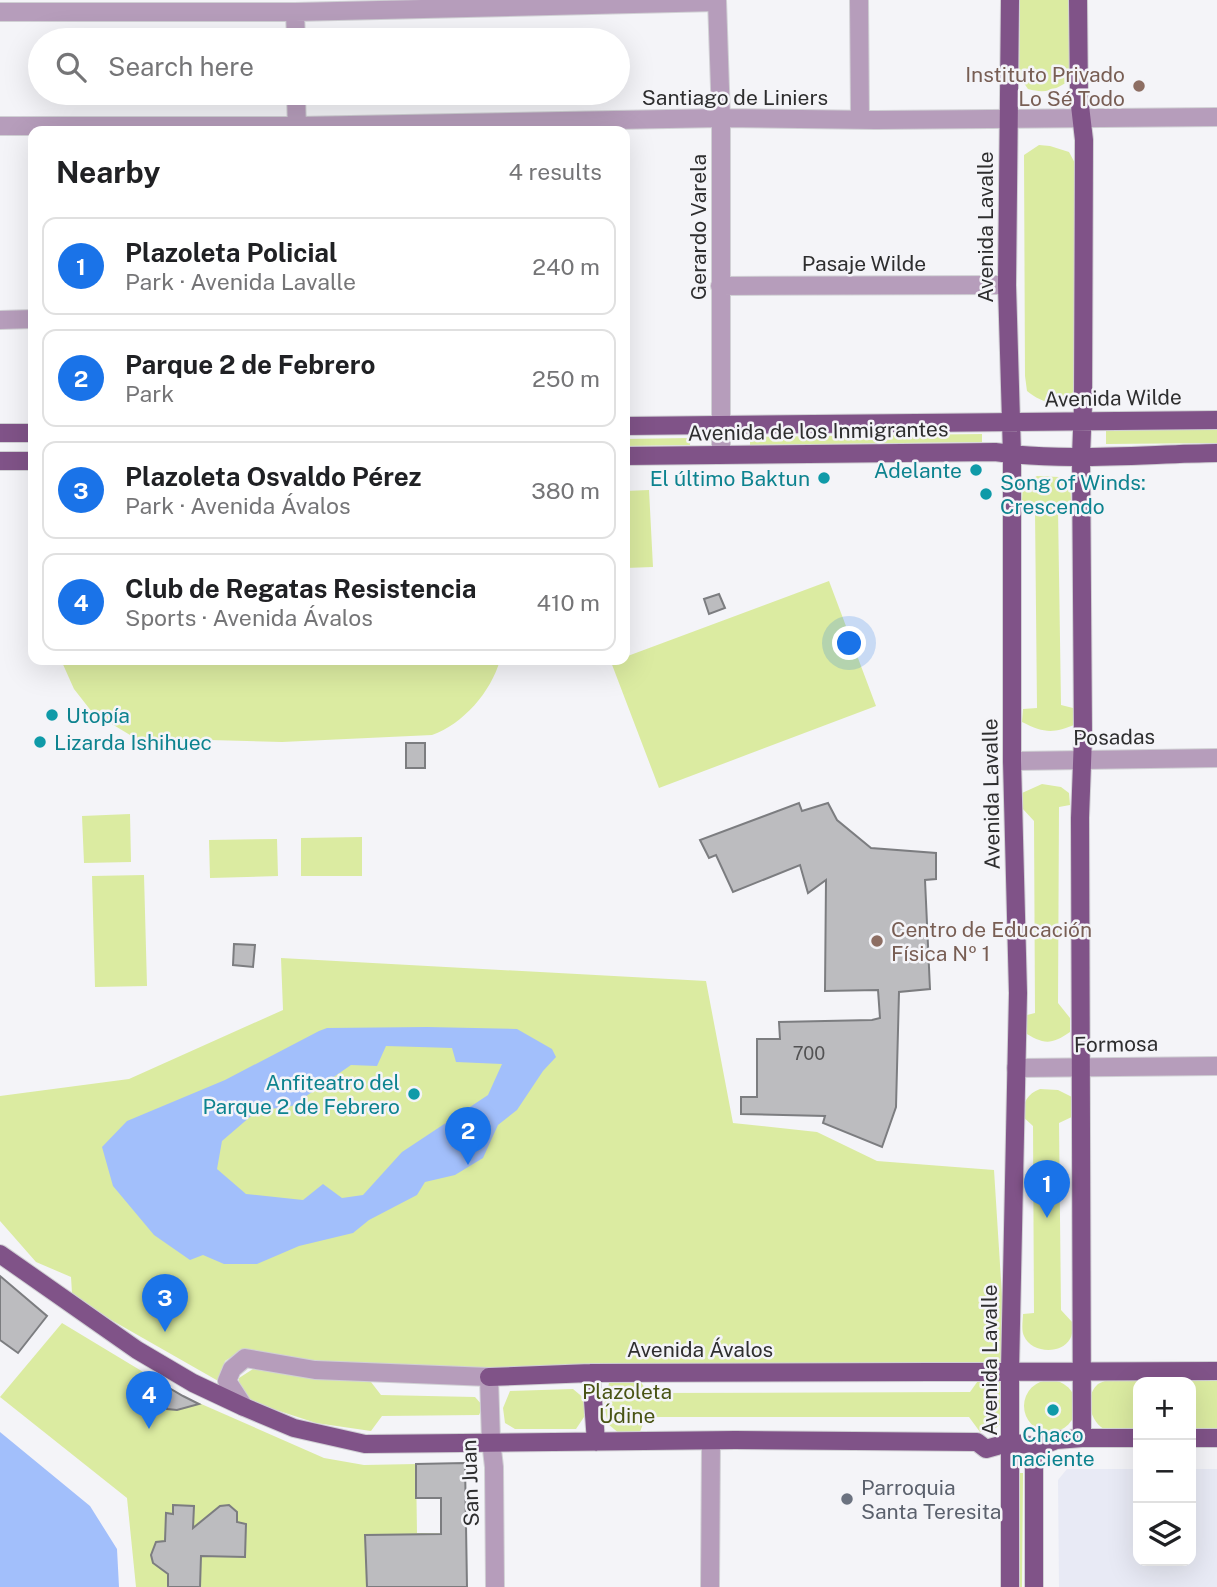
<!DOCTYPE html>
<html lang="en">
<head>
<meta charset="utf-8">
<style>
  :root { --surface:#fff; --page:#f2f2f2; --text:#202124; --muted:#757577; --line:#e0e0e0; --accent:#1a73e8 }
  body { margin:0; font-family:"Public Sans",sans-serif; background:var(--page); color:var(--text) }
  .controls { position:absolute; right:21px; bottom:21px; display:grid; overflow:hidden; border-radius:14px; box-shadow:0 7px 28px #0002 }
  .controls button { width:63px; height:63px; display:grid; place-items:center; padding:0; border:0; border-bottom:2px solid var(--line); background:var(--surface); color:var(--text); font:35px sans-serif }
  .you { position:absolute; left:850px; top:644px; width:24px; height:24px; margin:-18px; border:5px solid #fff; border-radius:50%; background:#1a73e8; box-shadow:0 0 0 10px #1a73e833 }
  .badge { display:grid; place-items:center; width:46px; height:46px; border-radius:50%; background:var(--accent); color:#fff; font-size:23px; font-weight:700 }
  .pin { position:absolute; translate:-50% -58px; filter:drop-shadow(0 2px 4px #0008) }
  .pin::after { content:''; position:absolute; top:37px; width:24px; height:21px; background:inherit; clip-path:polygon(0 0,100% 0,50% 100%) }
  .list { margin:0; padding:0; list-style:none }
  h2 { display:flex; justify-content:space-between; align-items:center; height:91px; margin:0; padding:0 28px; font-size:30px }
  h2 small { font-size:23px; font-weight:400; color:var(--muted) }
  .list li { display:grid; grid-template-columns:46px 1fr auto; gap:21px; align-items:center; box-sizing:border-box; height:98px; margin:0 14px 14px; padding:0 14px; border:2px solid var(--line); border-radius:14px }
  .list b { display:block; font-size:26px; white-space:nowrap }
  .list p { margin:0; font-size:23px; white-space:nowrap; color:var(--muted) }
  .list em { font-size:23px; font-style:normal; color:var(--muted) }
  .icon { flex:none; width:38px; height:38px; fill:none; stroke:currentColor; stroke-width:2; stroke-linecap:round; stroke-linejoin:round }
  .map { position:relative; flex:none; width:1217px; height:1587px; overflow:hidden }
  .search { position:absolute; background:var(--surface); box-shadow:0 7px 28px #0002; left:28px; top:28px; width:602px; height:77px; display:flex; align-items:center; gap:18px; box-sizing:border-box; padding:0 24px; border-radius:38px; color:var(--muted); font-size:26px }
  .panel { position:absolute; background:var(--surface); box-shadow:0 7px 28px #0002; left:28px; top:126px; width:602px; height:539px; border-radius:14px }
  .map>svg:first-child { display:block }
</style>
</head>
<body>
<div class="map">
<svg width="1217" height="1587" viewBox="0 0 1217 1587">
  <rect width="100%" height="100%" fill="#f4f4f8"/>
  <path fill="#e8eaf5" d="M 1067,1469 L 1138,1469 L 1138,1561 L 1191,1561 L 1191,1469 L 1217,1469 L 1217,1587 L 1059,1587 L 1058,1480 Z"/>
  <path fill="#dbeba1" d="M 1020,0 L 1072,0 L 1071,79 C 1056,90 1046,94 1028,89 L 1019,76 Z
    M 1039,145 L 1050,146 L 1069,152 L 1077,167 L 1076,389 C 1062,408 1044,405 1027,391 L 1025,376 L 1024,155 Z
    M 1106,429 L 1217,429 L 1217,443 L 1106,444 Z
    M 982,434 L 982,442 L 750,445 L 750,437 Z
    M 690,438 L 690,445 L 625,446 L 625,439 Z
    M 1037,476 L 1059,477 L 1070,481 L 1071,500 L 1058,509 L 1061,705 L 1077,709 L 1076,724 C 1053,734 1044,733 1022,722 L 1023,709 L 1037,708 L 1035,511 L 1022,500 L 1023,484 Z
    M 649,490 L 653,567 L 625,568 L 625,491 Z
    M 829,581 L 876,706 L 659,788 L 611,662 L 625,660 L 625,657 Z
    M 61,660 L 500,660 C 491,692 463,724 432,735 L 282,742 L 135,738 L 92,712 L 74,689 Z
    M 1042,784 L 1061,787 L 1069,793 L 1070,805 L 1059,807 L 1058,1003 L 1070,1018 L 1070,1032 C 1050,1046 1043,1044 1022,1031 L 1023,1016 L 1035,1013 L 1034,821 L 1022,808 L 1022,793 Z
    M 130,814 L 131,862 L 84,863 L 82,816 Z
    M 362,837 L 362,876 L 301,876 L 301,838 Z
    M 277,839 L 278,876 L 210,878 L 209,840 Z
    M 144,875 L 147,986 L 95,987 L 92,876 Z
    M 281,958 L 706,981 L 733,1123 L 817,1132 L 877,1161 L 994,1170 L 1006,1359 L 995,1367 L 321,1369 L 239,1352 L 225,1361 L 220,1382 L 99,1313 L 72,1293 L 71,1277 L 36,1262 L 0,1221 L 0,1096 L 129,1079 L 283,1010 Z
    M 1040,1089 L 1058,1090 L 1074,1098 L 1076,1115 L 1059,1123 L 1061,1310 L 1073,1323 C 1072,1328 1073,1335 1070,1339 C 1061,1355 1031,1353 1024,1336 C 1021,1330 1023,1320 1023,1314 L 1034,1313 L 1033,1126 L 1021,1115 C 1024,1102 1027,1094 1040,1089 Z
    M 62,1323 L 183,1396 L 324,1458 L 364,1465 L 416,1464 L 417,1533 L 466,1534 L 467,1587 L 136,1587 L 127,1498 L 0,1397 Z
    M 253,1369 L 371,1382 L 381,1395 L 475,1397 L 483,1406 L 479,1415 L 382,1416 L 371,1431 L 316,1423 L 252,1402 L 238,1389 L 239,1378 Z
    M 980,1378 L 998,1378 L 1007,1388 L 1007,1417 C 999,1426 993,1433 980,1432 L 969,1417 L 646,1417 L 639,1434 L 620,1434 L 608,1424 L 604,1405 L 609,1383 L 639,1380 L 649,1393 L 970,1392 Z
    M1024 1406a26 26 0 1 1 52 0a26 26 0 1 1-52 0Z
    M 1108,1380 L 1217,1380 L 1217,1432 L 1191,1432 L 1191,1382 L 1138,1382 L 1138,1431 C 1128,1431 1114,1434 1104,1429 C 1090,1422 1084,1396 1098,1384 C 1101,1382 1105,1381 1108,1380 Z
    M 573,1389 L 585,1399 L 586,1414 L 576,1429 L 515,1429 L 505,1423 L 503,1408 L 510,1391 Z
    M 1019,1473 L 1023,1473 L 1022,1587 L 1019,1587 Z"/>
  <path fill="#a2bffb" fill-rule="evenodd" d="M 427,1027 L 517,1029 L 552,1049 L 556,1057 L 543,1071 L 517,1110 L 498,1125 L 483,1158 L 455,1175 L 425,1182 L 417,1195 L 369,1220 L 353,1233 L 299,1246 L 257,1264 L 224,1264 L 203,1255 L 190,1260 L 154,1235 L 113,1186 L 102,1147 L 127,1121 L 225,1080 L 319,1031 L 327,1028 ZM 386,1046 L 452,1048 L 456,1062 L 502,1064 L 488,1095 L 402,1152 L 363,1195 L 342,1198 L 323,1184 L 303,1200 L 246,1194 L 217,1169 L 222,1141 L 257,1111 L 292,1106 L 351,1065 L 377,1066 Z
    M 0,1432 L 90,1506 L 117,1549 L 119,1587 L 0,1587 Z"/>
  <path fill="#bcbcbf" stroke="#7c7d80" stroke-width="2" d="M 719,594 L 725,608 L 709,614 L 704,599 Z
    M 406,743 L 425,743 L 425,768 L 406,768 Z
    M 799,803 L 802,811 L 828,803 L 837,820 L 871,848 L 936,853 L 936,879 L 925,880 L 930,989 L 899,992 L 896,1107 L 882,1147 L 823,1123 L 825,1116 L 741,1114 L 741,1097 L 757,1097 L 757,1039 L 780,1039 L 779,1022 L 872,1020 L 880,1018 L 878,990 L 825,991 L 826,880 L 808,893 L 800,865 L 733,892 L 716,855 L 709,858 L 700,840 Z
    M 234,944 L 255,945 L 253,967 L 233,965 Z
    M 0,1276 L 47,1316 L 18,1353 L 0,1340 Z
    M 159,1382 L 183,1396 L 199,1404 L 177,1410 L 167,1409 Z
    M 465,1463 L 467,1587 L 367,1587 L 365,1535 L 441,1534 L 441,1498 L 416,1498 L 416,1464 Z
    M 173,1505 L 194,1506 L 193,1528 L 220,1506 L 229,1505 L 237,1512 L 237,1522 L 246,1524 L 245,1557 L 201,1556 L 200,1587 L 168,1587 L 168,1574 L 153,1563 L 151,1555 L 156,1542 L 165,1541 L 166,1513 L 173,1514 Z"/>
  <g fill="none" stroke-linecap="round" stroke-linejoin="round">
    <g stroke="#d0d0d4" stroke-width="20">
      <path id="minor" d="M 717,0 L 721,118 L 721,455
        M 859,0 L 860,120
        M 0,12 L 295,12 L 717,2
        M 295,12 L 296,40
        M 296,93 L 297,131
        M 0,126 L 297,126 L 721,118 L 876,120 L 1217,117
        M 720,286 L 1007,285
        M 0,320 L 33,319
        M 1012,761 L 1217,758
        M 1016,1068 L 1217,1066
        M 244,1407 L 227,1381 L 232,1369 L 245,1358 L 315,1370 L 489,1377 L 491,1441 L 494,1467 L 495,1587
        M 710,1587 L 711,1441"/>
    </g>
    <g stroke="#d0d0d4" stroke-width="20">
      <path id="major" d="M 1010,0 L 1007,285 L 1012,454 L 1012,761 L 1018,993 L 1010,1371 L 1010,1587
        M 1078,0 L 1079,97 L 1084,140 L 1083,406 L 1081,456 L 1083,737 L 1080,818 L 1082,1438
        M 625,426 L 1217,420
        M 0,433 L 33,433
        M 625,456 L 995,452 C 1065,462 1145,454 1217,453
        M 0,461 L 33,461
        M 0,1254 L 137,1350 L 193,1383 L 244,1407 L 294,1428 L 365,1444 L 735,1440 L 977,1442 L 986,1449 L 1011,1442 L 1038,1447 L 1056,1440 L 1082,1438 L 1138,1438
        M 591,1373 L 596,1442
        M 489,1377 L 591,1373 L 1217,1371
        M 1191,1438 L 1217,1438
        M 1034,1587 L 1034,1466 L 1038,1447"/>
    </g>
    <use href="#minor" stroke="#b69dbb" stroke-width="18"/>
    <use href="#major" stroke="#805388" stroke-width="18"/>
  </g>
  <g fill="#8d6e63" stroke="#f4f4f8" stroke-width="2.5">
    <circle cx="1139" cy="86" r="7"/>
    <circle cx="877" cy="941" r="7"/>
  </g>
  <g fill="#0f9aa8" stroke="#f4f4f8" stroke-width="2.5">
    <circle cx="976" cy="470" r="7"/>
    <circle cx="824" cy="478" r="7"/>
    <circle cx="986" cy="494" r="7"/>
    <circle cx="52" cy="715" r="7"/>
    <circle cx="40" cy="742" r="7"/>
    <circle cx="414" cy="1094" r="7"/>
    <circle cx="1053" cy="1410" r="7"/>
  </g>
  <circle fill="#6b7280" stroke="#f4f4f8" stroke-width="2.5" cx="847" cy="1499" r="7"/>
  <g text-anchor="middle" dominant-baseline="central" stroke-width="5" stroke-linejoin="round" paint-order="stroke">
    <g font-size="18" fill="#525253">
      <text x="809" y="1053">700</text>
    </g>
    <g font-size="21" fill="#785e54" stroke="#f4f4f8" text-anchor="end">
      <text x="1125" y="74">Instituto Privado<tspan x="1125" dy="24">Lo Sé Todo</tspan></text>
      <text x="891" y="929" text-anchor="start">Centro de Educación<tspan x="891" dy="24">Física Nº 1</tspan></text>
    </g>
    <g font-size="21" fill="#2e2e2f" stroke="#f4f4f8">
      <text x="735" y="97">Santiago de Liniers</text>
      <text transform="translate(698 227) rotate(-90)">Gerardo Varela</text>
      <text transform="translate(985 227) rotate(-90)">Avenida Lavalle</text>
      <text x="864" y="263">Pasaje Wilde</text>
      <text transform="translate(1113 398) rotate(-1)">Avenida Wilde</text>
      <text transform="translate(818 431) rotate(-1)">Avenida de los Inmigrantes</text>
      <text transform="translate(1114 737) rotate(-1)">Posadas</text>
      <text transform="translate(991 794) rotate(-91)">Avenida Lavalle</text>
      <text transform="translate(1116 1044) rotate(-1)">Formosa</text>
      <text x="700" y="1349">Avenida Ávalos</text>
      <text transform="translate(989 1360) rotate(-90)">Avenida Lavalle</text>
      <text transform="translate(470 1483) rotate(-92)">San Juan</text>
    </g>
    <g font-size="21" fill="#0d838f" stroke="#f4f4f8" text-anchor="end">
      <text x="962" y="470">Adelante</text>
      <text x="810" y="478">El último Baktun</text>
      <text x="1000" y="482" text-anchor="start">Song of Winds:<tspan x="1000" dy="24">Crescendo</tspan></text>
      <text x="66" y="715" text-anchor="start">Utopía</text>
      <text x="54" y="742" text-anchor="start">Lizarda Ishihuec</text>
      <text x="400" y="1082">Anfiteatro del<tspan x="400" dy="24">Parque 2 de Febrero</tspan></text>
      <text x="1053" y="1434" text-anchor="middle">Chaco<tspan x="1053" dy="24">naciente</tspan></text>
    </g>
    <g font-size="21" fill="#495414" stroke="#f4f4f8">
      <text x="627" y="1391">Plazoleta<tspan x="627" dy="24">Údine</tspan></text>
    </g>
    <g font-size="21" fill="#5b616d" stroke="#f4f4f8" text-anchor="start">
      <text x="861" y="1487">Parroquia<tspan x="861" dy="24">Santa Teresita</tspan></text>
    </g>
  </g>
</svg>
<div class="controls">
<button>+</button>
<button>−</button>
<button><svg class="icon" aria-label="layers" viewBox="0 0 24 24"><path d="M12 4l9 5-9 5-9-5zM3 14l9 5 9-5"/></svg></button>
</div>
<div class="you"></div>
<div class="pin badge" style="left:1047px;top:1218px">1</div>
<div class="pin badge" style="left:468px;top:1165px">2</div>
<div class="pin badge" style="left:165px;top:1332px">3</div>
<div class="pin badge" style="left:149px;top:1429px">4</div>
<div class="search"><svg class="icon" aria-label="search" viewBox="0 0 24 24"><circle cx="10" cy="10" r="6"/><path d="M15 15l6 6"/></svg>Search here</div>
<section class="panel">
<h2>Nearby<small>4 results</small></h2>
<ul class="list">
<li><span class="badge">1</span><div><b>Plazoleta Policial</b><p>Park · Avenida Lavalle</p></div><em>240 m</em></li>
<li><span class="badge">2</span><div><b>Parque 2 de Febrero</b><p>Park</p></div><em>250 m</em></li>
<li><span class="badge">3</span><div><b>Plazoleta Osvaldo Pérez</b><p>Park · Avenida Ávalos</p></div><em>380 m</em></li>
<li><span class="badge">4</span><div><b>Club de Regatas Resistencia</b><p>Sports · Avenida Ávalos</p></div><em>410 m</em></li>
</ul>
</section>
</div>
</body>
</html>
